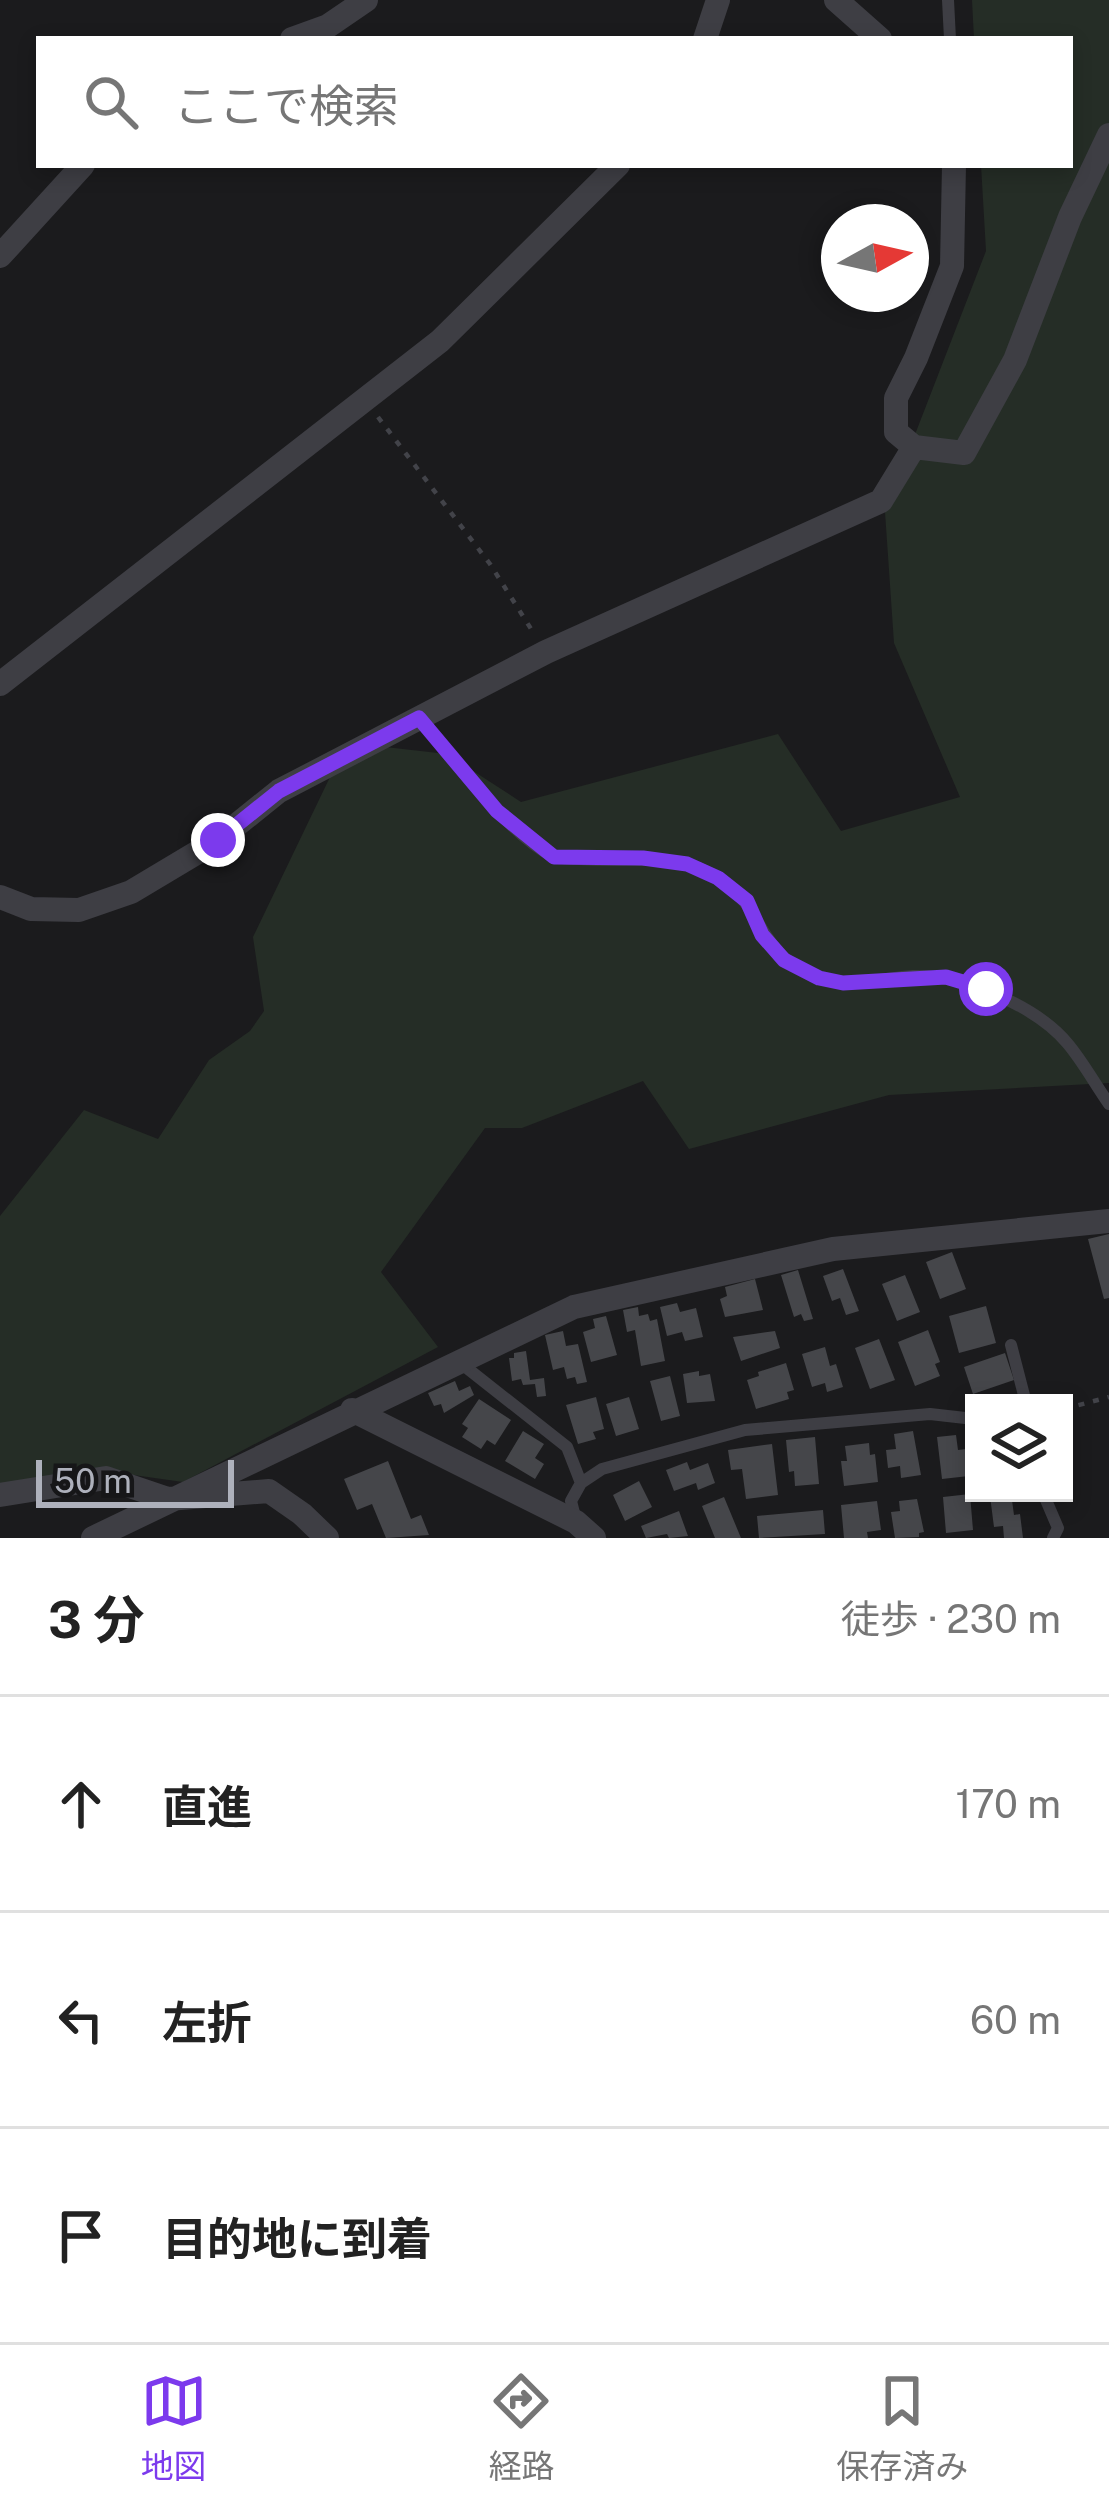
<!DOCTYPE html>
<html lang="ja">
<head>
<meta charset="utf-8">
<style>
  :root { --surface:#fff; --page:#f2f2f2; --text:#222; --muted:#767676; --line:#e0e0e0; --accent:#7c3aed }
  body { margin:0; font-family:"Public Sans","Noto Sans JP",sans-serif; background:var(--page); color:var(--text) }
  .controls { position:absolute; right:36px; bottom:36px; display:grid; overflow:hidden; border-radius:0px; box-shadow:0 6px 18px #0003 }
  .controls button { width:108px; height:108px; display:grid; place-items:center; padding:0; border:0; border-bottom:3px solid var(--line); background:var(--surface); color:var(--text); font:60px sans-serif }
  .compass { position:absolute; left:821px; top:204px; width:108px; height:108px; border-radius:50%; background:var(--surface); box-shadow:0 6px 18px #0003; rotate:82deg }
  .scale { position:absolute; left:36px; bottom:30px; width:198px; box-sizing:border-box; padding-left:12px; border:6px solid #aeb1bc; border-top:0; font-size:33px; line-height:42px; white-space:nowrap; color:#aeb1bc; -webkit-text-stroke:9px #161618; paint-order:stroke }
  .stop { position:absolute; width:36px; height:36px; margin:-27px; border:9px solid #7c3aed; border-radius:50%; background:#fff }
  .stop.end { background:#7c3aed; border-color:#fff; box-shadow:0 3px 12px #0008 }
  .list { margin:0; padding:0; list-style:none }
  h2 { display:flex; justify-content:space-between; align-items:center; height:156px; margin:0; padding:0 48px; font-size:51px }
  h2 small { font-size:39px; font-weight:400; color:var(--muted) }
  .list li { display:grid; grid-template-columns:78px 1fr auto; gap:36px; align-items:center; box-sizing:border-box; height:216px; padding:0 48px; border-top:3px solid var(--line) }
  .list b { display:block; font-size:45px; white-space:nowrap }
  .list em { font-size:39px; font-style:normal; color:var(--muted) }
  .icon { flex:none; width:66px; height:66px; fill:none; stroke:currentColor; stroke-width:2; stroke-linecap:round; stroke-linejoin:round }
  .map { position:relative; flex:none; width:1109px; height:1538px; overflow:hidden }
  .search { position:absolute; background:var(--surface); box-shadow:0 6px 18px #0003; left:36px; right:36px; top:36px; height:132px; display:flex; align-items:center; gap:30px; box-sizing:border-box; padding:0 42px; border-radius:0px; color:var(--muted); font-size:45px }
  .sheet { height:804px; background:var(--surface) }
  nav { display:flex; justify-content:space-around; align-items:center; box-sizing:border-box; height:168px; border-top:3px solid var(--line); background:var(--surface); font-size:33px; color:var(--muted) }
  nav a { display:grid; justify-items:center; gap:6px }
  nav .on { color:var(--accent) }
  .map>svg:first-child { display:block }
</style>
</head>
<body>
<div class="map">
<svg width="1109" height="1538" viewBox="0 0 1109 1538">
  <rect width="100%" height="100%" fill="#1b1b1d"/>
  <path fill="#252d26" d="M 972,0 L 1109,0 L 1109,1083 L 889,1095 L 689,1149 L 643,1081 L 522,1128 L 485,1128 L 381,1272 L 438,1347 L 183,1482 L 84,1468 L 0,1487 L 0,1216 L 84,1110 L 158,1139 L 209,1060 L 250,1031 L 264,1011 L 253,937 L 330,777 L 385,747 L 447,754 L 521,802 L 778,734 L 841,831 L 960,797 L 894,643 L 885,512 L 986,251 L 981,165 L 1070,165 L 1070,39 L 974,39 Z"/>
  <path fill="#45464a" d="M 1109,1234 L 1109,1298 L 1104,1299 L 1088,1239 Z
    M 952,1252 L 966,1289 L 940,1299 L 926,1262 Z
    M 843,1269 L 859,1311 L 846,1315 L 840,1298 L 832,1301 L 823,1276 Z
    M 798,1270 L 813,1319 L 804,1321 L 801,1314 L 794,1317 L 781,1275 Z
    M 905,1275 L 920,1312 L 897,1321 L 882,1284 Z
    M 755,1279 L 763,1310 L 725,1317 L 720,1299 L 727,1296 L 725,1287 Z
    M 677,1303 L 680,1312 L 696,1308 L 703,1337 L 685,1341 L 682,1332 L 667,1336 L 660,1307 Z
    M 986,1306 L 996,1343 L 959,1353 L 949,1316 Z
    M 638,1307 L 639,1316 L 648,1314 L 650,1321 L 657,1319 L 665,1361 L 641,1366 L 635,1330 L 627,1332 L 623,1310 Z
    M 606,1316 L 617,1355 L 591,1362 L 583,1332 L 595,1328 L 593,1319 Z
    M 928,1330 L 940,1362 L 935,1364 L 940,1376 L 915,1386 L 898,1342 Z
    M 563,1331 L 566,1346 L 578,1344 L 587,1382 L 577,1384 L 575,1377 L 567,1379 L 564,1367 L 553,1370 L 545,1335 Z
    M 775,1331 L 780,1348 L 741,1361 L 733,1337 Z
    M 879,1339 L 895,1380 L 870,1389 L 855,1348 Z
    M 825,1347 L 830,1366 L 836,1364 L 843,1387 L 827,1392 L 825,1383 L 812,1387 L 802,1354 Z
    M 526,1351 L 530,1380 L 544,1378 L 546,1396 L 537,1397 L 535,1384 L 523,1385 L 521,1379 L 512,1381 L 509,1358 L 514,1358 L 514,1353 Z
    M 1005,1353 L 1014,1380 L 973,1394 L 964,1367 Z
    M 786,1363 L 794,1390 L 787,1392 L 789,1399 L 756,1409 L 747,1380 L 759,1376 L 758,1372 Z
    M 699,1371 L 699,1376 L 710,1374 L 715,1401 L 687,1403 L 683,1374 Z
    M 670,1376 L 680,1416 L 661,1421 L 650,1381 Z
    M 455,1381 L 459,1391 L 470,1386 L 474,1395 L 444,1413 L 441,1404 L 434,1406 L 428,1393 Z
    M 596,1397 L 604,1429 L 593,1432 L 596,1439 L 578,1444 L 566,1405 Z
    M 629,1397 L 639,1429 L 616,1436 L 606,1404 Z
    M 479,1399 L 511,1420 L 495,1445 L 487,1440 L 481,1449 L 462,1437 L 468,1428 L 462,1424 Z
    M 523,1431 L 544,1444 L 535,1458 L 544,1464 L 535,1479 L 505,1461 Z
    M 913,1431 L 921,1475 L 901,1478 L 900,1466 L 888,1468 L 886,1450 L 896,1449 L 894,1434 Z
    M 956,1435 L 958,1450 L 966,1449 L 969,1476 L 942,1479 L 937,1437 Z
    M 815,1437 L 819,1484 L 795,1486 L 794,1471 L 789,1472 L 786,1440 Z
    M 869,1443 L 870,1455 L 875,1454 L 878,1482 L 844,1486 L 841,1461 L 847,1461 L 845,1446 Z
    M 772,1444 L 778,1495 L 746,1499 L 742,1469 L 731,1470 L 728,1450 Z
    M 388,1461 L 411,1519 L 421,1515 L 429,1535 L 386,1538 L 372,1504 L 357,1510 L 344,1479 Z
    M 687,1462 L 690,1470 L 708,1463 L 715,1483 L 698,1490 L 696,1483 L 674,1491 L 666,1470 Z
    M 639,1481 L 652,1507 L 625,1521 L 613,1495 Z
    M 1011,1493 L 1014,1515 L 1020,1514 L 1023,1538 L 1004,1538 L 1003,1526 L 994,1527 L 990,1496 Z
    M 970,1494 L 973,1530 L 946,1533 L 943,1497 Z
    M 724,1497 L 741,1538 L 715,1538 L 702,1506 Z
    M 917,1499 L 924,1532 L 919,1533 L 919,1537 L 895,1538 L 891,1512 L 900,1511 L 899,1501 Z
    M 877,1501 L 881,1530 L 867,1532 L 868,1538 L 844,1538 L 841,1505 Z
    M 823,1510 L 825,1534 L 759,1538 L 757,1516 Z
    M 679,1511 L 688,1536 L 669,1538 L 667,1534 L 646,1538 L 641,1526 Z"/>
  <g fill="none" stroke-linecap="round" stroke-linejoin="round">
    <path stroke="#424349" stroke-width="4.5" stroke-dasharray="6 9" stroke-linecap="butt" d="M 378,417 L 490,564 L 533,632
      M 1064,1409 L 1109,1397"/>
    <path stroke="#3e3e44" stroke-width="12" d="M 948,0 L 950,39
      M 419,718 C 452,758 507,833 552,856 C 559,859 570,859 579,859 C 628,863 677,850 721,880 C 768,912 756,957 822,978 C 852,988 883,978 913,976 C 961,974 1037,1006 1068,1044 C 1083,1062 1095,1084 1109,1104
      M 1011,1345 L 1026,1403
      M 458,1361 L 567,1447 L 581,1483
      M 1043,1493 L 1058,1528 L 1053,1538
      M 576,1521 L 571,1501 L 581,1483 L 602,1469 L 745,1430 L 930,1414 L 974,1419"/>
    <path stroke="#3e3e44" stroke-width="24" d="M 836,0 L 880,39
      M 292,39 L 328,26 L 366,0
      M 705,39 L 718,0
      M 954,165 L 952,266 L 916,358 L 896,398 L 896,432 L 914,447 L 964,453 L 1015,360 L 1070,217 L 1109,135
      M 0,256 L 83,165
      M 0,684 L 440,341 L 618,165
      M 0,897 L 31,909 L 79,910 L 131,892 L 218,840 L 279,791 L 546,652 L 881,501 L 914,447
      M 352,1410 L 576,1522 L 594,1538
      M 0,1495 L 106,1478 L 168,1499 L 269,1491 L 302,1514 L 327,1538
      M 93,1538 L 574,1307 L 833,1249 L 1109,1221"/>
  </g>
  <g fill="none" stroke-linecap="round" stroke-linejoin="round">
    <path stroke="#7c3aed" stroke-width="15" d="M 218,840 L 279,791 L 419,718 L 497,811 L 554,857 L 643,858 L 687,864 L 718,878 L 747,901 L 762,935 L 784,960 L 819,978 L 843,983 L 946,977 L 986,989"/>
  </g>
</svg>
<div class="controls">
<button><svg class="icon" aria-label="layers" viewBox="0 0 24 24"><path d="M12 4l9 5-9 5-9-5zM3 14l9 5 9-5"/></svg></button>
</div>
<svg class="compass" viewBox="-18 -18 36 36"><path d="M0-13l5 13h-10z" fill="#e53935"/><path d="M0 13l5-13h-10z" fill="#767676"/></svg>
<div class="scale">50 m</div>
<div class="stop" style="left:986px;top:989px"></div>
<div class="stop end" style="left:218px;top:840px"></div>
<div class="search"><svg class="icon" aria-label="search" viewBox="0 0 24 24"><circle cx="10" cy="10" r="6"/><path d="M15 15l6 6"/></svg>ここで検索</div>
</div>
<section class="sheet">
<h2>3 分<small>徒歩 · 230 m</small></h2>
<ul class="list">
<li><svg class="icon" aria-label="ahead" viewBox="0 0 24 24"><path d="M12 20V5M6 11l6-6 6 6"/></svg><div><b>直進</b></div><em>170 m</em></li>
<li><svg class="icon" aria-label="left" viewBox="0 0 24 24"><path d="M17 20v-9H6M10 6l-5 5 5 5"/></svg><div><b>左折</b></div><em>60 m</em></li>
<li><svg class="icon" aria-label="arrive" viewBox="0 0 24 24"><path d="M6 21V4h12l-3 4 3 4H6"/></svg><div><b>目的地に到着</b></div></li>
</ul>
</section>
<nav>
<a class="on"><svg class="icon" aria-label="map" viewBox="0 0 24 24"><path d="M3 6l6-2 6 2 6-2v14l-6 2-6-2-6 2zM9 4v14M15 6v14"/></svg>地図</a>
<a><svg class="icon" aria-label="directions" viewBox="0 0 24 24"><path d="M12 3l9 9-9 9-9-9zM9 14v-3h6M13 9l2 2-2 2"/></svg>経路</a>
<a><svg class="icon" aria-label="saved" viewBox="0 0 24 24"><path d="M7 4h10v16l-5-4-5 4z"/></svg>保存済み</a>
</nav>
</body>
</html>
